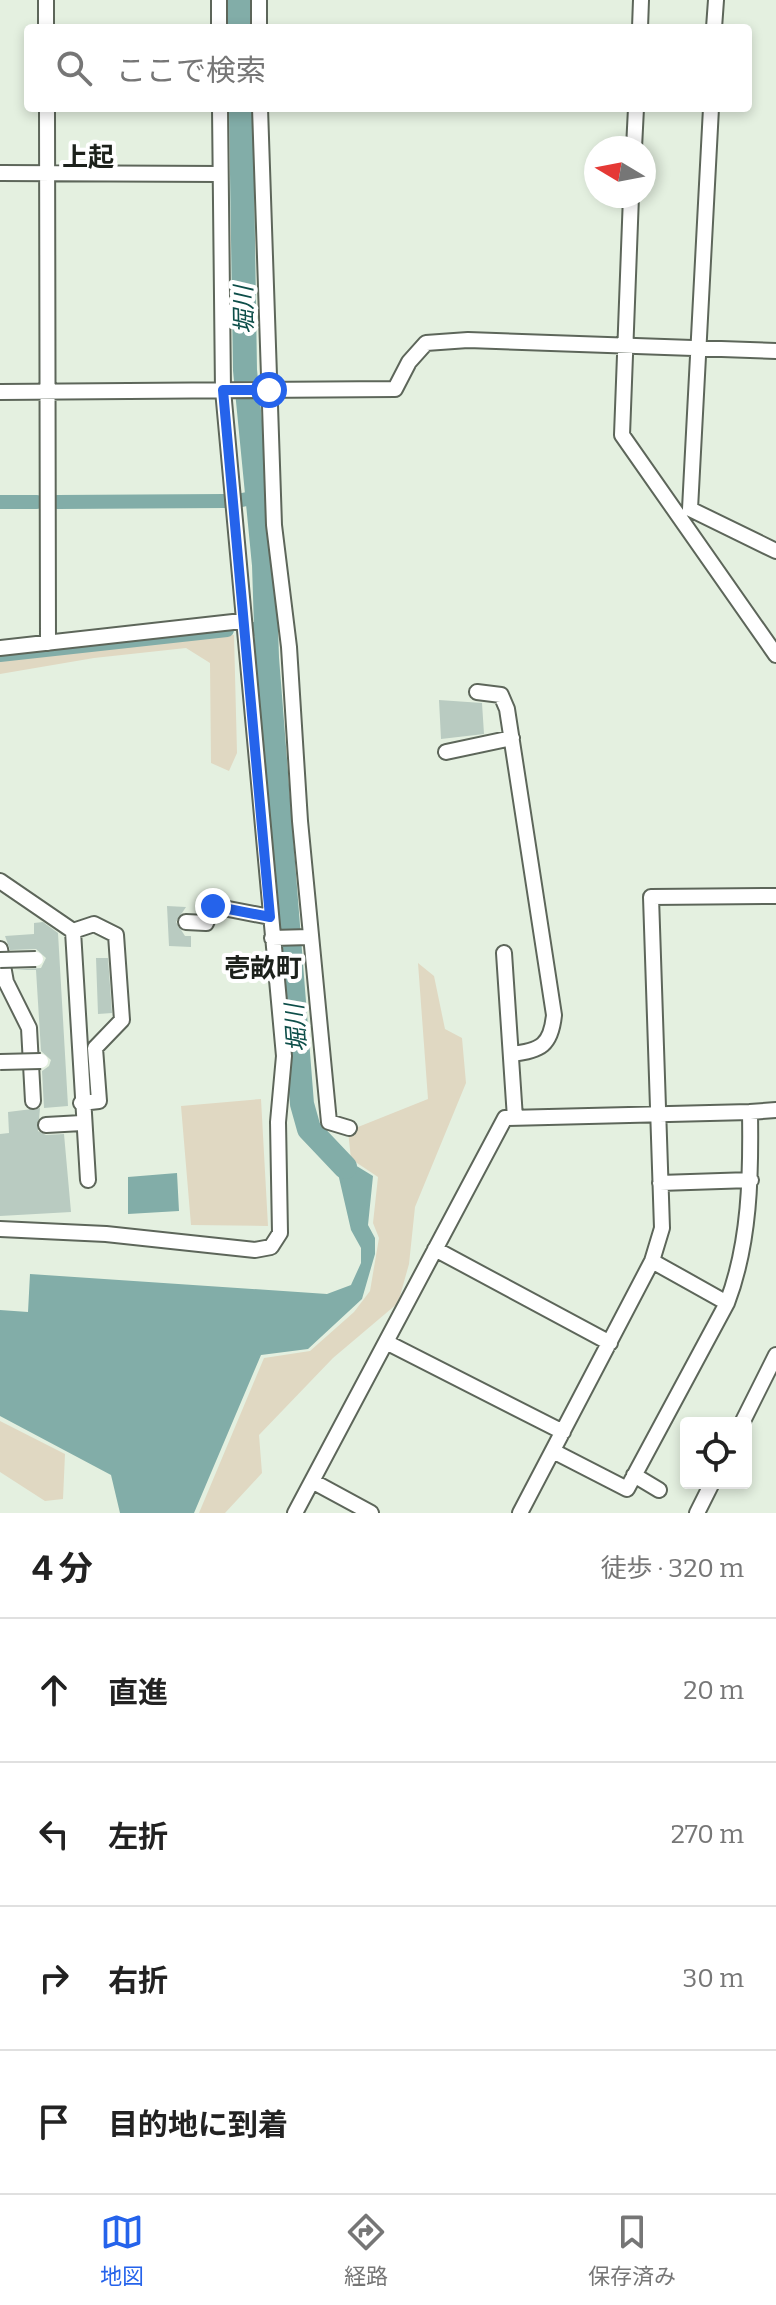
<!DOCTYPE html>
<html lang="ja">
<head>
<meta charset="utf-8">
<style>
  :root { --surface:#fff; --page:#f2f2f2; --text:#222; --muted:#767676; --line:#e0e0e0; --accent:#2563eb }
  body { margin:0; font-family:Bitter,"Noto Sans JP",serif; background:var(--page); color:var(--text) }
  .controls { position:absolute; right:24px; bottom:24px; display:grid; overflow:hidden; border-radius:8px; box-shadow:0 4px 12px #0003 }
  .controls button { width:72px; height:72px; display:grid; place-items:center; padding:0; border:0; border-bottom:2px solid var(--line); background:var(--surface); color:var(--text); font:40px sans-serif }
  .compass { position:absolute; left:584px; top:136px; width:72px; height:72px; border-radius:50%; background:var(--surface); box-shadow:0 4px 12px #0003; rotate:280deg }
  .stop { position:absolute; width:24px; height:24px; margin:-18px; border:6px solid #2563eb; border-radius:50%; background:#fff }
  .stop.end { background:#2563eb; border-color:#fff; box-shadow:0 2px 8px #0008 }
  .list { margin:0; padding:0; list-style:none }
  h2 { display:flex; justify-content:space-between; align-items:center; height:104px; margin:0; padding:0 32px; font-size:34px }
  h2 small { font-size:26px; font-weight:400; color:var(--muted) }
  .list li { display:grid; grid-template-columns:52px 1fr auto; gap:24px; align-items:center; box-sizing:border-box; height:144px; padding:0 32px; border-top:2px solid var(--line) }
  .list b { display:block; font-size:30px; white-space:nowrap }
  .list em { font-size:26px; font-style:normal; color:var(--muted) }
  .icon { flex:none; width:44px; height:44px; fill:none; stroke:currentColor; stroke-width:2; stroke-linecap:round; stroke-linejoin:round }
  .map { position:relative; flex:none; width:776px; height:1513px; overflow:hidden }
  .search { position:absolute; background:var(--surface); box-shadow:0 4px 12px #0003; left:24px; right:24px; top:24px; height:88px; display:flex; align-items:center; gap:20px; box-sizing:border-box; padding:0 28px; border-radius:8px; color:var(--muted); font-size:30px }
  .sheet { height:680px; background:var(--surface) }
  nav { display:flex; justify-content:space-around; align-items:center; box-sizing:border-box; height:112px; border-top:2px solid var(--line); background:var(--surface); font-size:22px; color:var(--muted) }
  nav a { display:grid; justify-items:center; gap:4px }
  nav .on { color:var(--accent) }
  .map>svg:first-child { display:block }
</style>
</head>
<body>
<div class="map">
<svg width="776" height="1513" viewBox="0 0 776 1513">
  <rect width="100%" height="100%" fill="#e4f0e0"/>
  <path fill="#e0d8c2" d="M 212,633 L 234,635 L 237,753 L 229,771 L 211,763 L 210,663 L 186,648 L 94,658 L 0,674 L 0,656 Z
    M 418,963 L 434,976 L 445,1029 L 462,1038 L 466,1083 L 415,1207 L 409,1264 L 398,1303 L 333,1358 L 259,1435 L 262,1473 L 225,1513 L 199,1513 L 264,1358 L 310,1351 L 354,1312 L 370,1291 L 379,1238 L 373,1223 L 378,1177 L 351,1159 L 348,1131 L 428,1099 Z
    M 261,1099 L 268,1226 L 191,1225 L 181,1106 Z
    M 0,1421 L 65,1454 L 63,1499 L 45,1501 L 0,1472 Z"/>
  <path fill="#82ada8" d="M 355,1165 L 373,1176 L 368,1225 L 375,1238 L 375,1254 L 362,1299 L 308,1349 L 261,1355 L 194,1513 L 120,1513 L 111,1475 L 0,1416 L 0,1310 L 28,1312 L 30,1274 L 327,1294 L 351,1285 L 361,1263 L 361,1248 L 351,1230 L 337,1169 Z
    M 177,1173 L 179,1211 L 128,1214 L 128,1177 Z"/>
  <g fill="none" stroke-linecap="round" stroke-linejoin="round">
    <path stroke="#82ada8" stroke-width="14" d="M 242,500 L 256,497
      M 0,502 L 37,502
      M 57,502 L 225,501
      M 249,629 L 265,629
      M 0,655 L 227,630"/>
    <path stroke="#82ada8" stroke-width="24" d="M 239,0 L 239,28
      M 241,108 L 245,370 L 264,565 L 267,658 L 302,1104 L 309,1129 L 345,1167"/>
  </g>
  <path fill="#b9cbc1" d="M 439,700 L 482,703 L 484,734 L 441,739 Z
    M 167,906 L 186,907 L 176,922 L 185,936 L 191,936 L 191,947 L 169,946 Z
    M 43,922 L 58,933 L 68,1106 L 44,1108 L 42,1071 L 49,1066 L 51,1060 L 41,1051 L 36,970 L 14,970 L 41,968 L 46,958 L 36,949 L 10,950 L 5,936 L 34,934 L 34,923 Z
    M 96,958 L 108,958 L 112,1013 L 98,1014 Z
    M 40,1108 L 38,1131 L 46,1135 L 64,1134 L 71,1212 L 0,1216 L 0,1134 L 9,1133 L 8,1112 Z"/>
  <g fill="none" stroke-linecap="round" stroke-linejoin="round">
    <g stroke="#5d665a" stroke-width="18">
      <path id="minor" d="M 46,0 L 46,28
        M 219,0 L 219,28
        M 259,0 L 259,28
        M 640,28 L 641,0
        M 714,28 L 716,0
        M 47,108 L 48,643
        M 260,108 L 274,525 L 289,647 L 300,821 L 329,1122 L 349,1128
        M 711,108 L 690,509 L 776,551
        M 634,148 L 636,108
        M 0,173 L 220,174
        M 631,196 L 622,435 L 776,655
        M 0,392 L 395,389 L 409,362 L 426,343 L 468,340 L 776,351
        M 0,648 L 242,621
        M 477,692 L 501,695 L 507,709 L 554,1015 C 551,1045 541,1051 511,1054
        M 446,752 L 512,738
        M 0,881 L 73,931 L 88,1180
        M 186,922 L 206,923 L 213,906 L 270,917
        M 73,931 L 94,924 L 116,935 L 122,1020 L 95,1048 L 99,1101 L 81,1103
        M 272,938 L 310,937
        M 0,949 L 6,982 L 29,1028 L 33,1101
        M 504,953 L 515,1118
        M 750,1112 L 776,1110
        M 46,1125 L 82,1123
        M 660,1183 L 751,1180
        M 0,1229 L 106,1234 L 255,1250 L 271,1247 L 280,1233 L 278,1122 L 284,1056 L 223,390 L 220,108
        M 435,1249 L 610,1343
        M 652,1261 L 727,1303
        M 386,1342 L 563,1432
        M 742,1423 L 776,1355
        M 634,1475 L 659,1490
        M 312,1481 L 371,1513
        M 295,1513 L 505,1118 L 750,1112 C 751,1175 750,1243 727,1303 L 627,1489 L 553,1451
        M 520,1513 L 652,1261 L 662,1228 L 651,897 L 776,896
        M 697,1513 L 712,1483"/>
    </g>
    <use href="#minor" stroke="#fff" stroke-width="14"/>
    <g stroke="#5d665a" stroke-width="18" stroke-linecap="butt">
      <path id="minor-bridge" d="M 0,960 L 36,959
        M 0,1062 L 41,1061"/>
    </g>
    <use href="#minor-bridge" stroke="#fff" stroke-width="14"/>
  </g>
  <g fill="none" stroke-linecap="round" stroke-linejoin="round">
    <path stroke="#2563eb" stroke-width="10" d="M 213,906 L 270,917 L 223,390 L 269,390"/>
  </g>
  <g text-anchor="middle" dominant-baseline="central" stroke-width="8" stroke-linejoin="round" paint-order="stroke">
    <g font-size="24" font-style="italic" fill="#0d4e49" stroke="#fff">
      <text transform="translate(244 310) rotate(-91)">堀川</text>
      <text transform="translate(296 1028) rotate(-94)">堀川</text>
    </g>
    <g font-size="26" font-weight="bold" fill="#1c211b" stroke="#fff">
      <text x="88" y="157">上起</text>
      <text x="263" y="968">壱畝町</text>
    </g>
  </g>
</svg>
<div class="controls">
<button><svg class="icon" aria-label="locate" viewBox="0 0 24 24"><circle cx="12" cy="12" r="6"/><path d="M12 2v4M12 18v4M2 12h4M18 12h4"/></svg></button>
</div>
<svg class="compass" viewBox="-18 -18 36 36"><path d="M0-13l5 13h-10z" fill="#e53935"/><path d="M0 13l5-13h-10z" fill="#767676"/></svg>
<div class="stop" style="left:269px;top:390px"></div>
<div class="stop end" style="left:213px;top:906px"></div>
<div class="search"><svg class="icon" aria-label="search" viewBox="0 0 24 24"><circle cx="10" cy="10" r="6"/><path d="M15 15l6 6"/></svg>ここで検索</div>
</div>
<section class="sheet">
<h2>4 分<small>徒歩 · 320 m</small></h2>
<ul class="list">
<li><svg class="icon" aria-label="ahead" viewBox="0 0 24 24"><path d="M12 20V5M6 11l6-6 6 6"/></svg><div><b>直進</b></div><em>20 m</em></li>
<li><svg class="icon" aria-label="left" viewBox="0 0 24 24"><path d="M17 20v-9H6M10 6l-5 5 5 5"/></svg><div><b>左折</b></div><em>270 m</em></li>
<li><svg class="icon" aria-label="right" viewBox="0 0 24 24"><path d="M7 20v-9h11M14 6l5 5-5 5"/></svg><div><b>右折</b></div><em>30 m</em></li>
<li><svg class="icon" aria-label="arrive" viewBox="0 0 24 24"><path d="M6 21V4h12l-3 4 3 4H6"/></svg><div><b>目的地に到着</b></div></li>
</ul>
</section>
<nav>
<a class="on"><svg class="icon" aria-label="map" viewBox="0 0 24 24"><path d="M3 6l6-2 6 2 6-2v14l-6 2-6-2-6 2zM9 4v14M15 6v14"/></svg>地図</a>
<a><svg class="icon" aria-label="directions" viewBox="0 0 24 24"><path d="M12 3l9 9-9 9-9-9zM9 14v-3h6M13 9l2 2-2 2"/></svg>経路</a>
<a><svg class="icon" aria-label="saved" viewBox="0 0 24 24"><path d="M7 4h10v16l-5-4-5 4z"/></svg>保存済み</a>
</nav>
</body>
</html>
